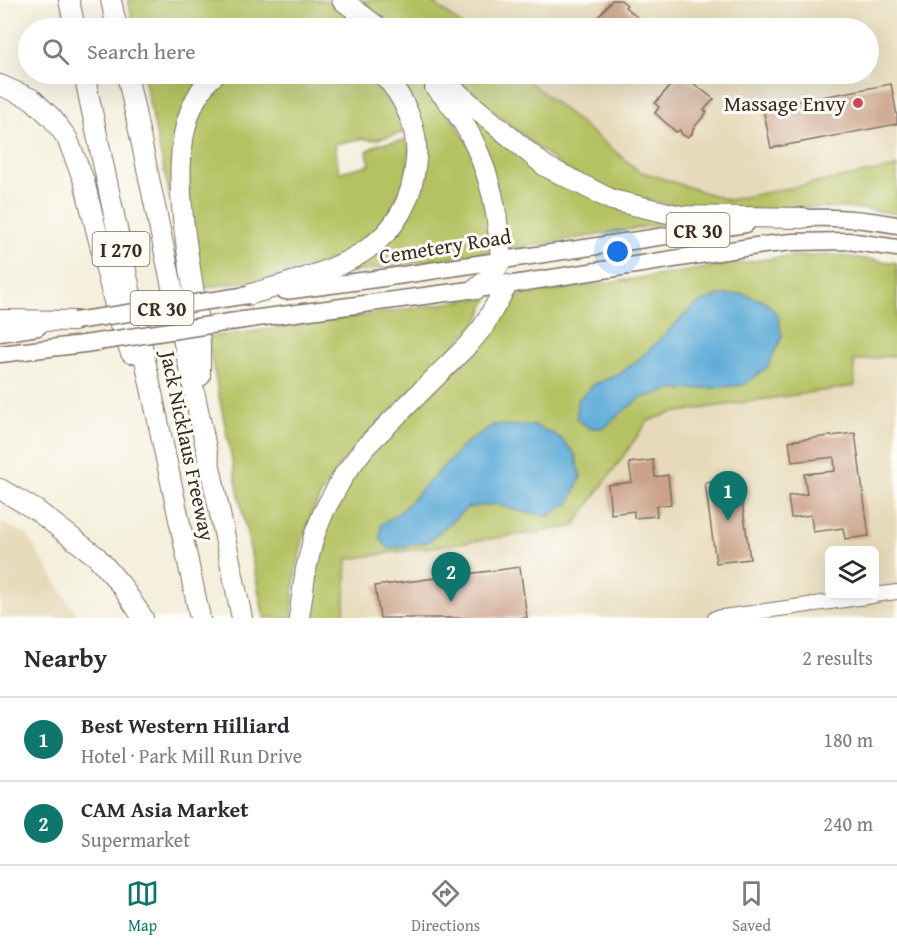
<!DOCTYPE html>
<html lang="en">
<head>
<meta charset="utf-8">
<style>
  :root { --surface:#fff; --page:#f7f7f7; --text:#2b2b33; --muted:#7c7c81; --line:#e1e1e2; --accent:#0f766e }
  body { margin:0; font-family:"Gentium Book Plus",serif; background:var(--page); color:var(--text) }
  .controls { position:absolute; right:18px; bottom:18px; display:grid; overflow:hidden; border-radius:9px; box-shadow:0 6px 24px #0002 }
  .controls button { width:54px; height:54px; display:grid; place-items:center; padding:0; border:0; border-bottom:2px solid var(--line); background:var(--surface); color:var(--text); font:30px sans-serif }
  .you { position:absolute; left:618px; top:252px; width:21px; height:21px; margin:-15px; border:4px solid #fff; border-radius:50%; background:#1a73e8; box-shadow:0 0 0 9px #1a73e833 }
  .badge { display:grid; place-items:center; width:39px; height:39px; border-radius:50%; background:var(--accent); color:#fff; font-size:20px; font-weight:700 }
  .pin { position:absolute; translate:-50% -50px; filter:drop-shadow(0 2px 3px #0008) }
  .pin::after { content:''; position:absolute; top:32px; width:21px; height:18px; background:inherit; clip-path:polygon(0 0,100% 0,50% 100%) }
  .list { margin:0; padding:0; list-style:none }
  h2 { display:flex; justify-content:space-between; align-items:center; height:78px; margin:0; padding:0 24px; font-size:26px }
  h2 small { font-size:20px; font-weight:400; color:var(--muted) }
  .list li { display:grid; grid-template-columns:39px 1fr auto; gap:18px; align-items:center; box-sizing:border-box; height:84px; padding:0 24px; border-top:2px solid var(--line) }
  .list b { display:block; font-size:22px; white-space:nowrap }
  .list p { margin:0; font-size:20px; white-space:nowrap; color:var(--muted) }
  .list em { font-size:20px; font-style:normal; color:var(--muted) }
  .icon { flex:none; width:33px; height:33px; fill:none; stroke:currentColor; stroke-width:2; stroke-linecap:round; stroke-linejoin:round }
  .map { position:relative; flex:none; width:897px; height:618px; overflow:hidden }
  .search { position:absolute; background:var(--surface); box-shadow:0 6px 24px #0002; left:18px; right:18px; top:18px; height:66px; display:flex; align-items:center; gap:15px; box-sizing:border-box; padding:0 21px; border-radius:33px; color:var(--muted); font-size:22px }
  .sheet { height:246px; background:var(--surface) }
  nav { display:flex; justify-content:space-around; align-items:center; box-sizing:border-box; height:84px; border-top:2px solid var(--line); background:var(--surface); font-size:16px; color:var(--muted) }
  nav a { display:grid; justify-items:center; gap:3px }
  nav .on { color:var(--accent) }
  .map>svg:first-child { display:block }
</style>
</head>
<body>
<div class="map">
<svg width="897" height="618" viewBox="0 0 897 618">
  <rect width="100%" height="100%" fill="#fdfcf7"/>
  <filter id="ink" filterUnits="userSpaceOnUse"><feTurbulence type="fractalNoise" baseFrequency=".0167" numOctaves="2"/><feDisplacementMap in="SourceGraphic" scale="12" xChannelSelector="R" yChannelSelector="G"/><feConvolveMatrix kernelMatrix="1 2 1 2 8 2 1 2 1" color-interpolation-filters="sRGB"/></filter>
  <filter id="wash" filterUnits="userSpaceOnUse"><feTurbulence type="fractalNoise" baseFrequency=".008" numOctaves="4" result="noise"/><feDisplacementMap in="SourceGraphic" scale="24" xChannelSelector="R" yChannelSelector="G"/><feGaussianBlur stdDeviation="1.35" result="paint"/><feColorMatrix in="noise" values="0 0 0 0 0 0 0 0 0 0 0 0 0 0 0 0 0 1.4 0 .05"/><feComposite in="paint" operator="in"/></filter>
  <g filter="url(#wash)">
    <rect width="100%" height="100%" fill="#f4f0dd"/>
    <path fill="#e7daba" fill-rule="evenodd" d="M 430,0 L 897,0 L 897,167 L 728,200 L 639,171 L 520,74 L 868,74 L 868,28 L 465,28 Z
      M 897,355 L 897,618 L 345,618 L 347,559 L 573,527 L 648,421 L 671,413 L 855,385 L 854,361 ZM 830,550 L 874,550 L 874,596 L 830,596 Z
      M 0,522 L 26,534 L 79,618 L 0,618 Z"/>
    <path fill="#b5c264" stroke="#787641" stroke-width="1.5" d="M 128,0 L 333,0 L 365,28 L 134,28 Z
      M 362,0 L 430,0 L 465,28 L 395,28 Z
      M 143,74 L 207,74 L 175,197 L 170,198 Z
      M 225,74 L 372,74 C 386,85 406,114 403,133 L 373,140 L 361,139 L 335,144 L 339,172 L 370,165 L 367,151 L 378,144 L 405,140 L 409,148 L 407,177 L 384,224 L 358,246 L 329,261 L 270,278 L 199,289 L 190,213 L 188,160 L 191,134 L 213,84 Z
      M 390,74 L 415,74 L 438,95 L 477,158 L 491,223 L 491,252 L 342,274 L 370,255 L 422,158 Z
      M 447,74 L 520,74 L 639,171 L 728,200 L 897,167 L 897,214 L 863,209 L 798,207 L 700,212 L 604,189 L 563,168 Z
      M 455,94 L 548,171 L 670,223 L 508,250 Z
      M 834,255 L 897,263 L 897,355 L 854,361 L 855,386 L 671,413 L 648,421 L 573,527 L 347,559 L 344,618 L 305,618 L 325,523 L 347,483 L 370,454 L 419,405 L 484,343 L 509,302 L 519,296 L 781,257 Z
      M 488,298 L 478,321 C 451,349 424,376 398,403 C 364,438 327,472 310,519 C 298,551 293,584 292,618 L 264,618 L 207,337 L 271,329 L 467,300 Z"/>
    <path fill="#5facd8" stroke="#4d6b7b" stroke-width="1.5" d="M 743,294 L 764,301 L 778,315 L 782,337 L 767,367 L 744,385 L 712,388 L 671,390 L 641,398 L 621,413 L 604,428 L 589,428 L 577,419 L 577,401 L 593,385 L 621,373 L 646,353 L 694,306 L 718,295 Z
      M 493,425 L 535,426 L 558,436 L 575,454 L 581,477 L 569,503 L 548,516 L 523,512 L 495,504 L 467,508 L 428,542 L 389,549 L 380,538 L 381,525 L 401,511 L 467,442 Z"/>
    <g id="blocks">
      <path fill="#cba188" d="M 612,0 L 621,0 L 627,5 L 625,7 L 637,17 L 631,24 L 637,28 L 606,28 L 596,20 Z
        M 681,74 L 714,99 L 704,110 L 707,112 L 693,129 L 692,134 L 687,137 L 682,135 L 680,130 L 676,132 L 655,113 L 659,107 L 655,103 Z
        M 891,84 L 897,115 L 897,124 L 771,148 L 763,108 Z
        M 855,433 L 869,536 L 845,539 L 843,528 L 813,532 L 811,515 L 791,518 L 788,496 L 807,494 L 804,474 L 835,471 L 834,457 L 792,462 L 789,441 Z
        M 653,460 L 655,477 L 668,475 L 671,504 L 656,506 L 657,516 L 634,518 L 634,511 L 611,514 L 608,485 L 632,482 L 629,463 Z
        M 739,479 L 750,559 L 716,563 L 705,483 Z
        M 520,567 L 527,618 L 380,618 L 375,586 Z"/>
    </g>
  </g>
  <g filter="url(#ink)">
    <use href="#blocks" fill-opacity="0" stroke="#7c6f61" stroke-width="1.5"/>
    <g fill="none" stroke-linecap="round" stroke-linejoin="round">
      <g stroke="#7c6f61" stroke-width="16">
        <path id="minor" d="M 874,595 L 897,592
          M 715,618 L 873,596"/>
      </g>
      <g stroke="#7c6f61" stroke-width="19">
        <path id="major" d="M 790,219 C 826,216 861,218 897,225
          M 285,291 L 376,279 L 746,224
          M 243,320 L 507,285 L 763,245 L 793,242 L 848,241 L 897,248
          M 0,333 L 38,327
          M 0,354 L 84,344"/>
      </g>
      <g stroke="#7c6f61" stroke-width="22">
        <path id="highway" d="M 69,0 L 75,28
          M 111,0 L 117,28
          M 342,0 L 379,28
          M 84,74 L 200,618
          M 127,74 L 242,618
          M 435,74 L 545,166 L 612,200 L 681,216 L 803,218
          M 0,85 L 32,99 L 52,118 L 67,138 L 84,181 L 120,325 L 131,353
          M 435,87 C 474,125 495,184 499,238 C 499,244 502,254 500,261 C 496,273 485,281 476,289
          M 248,295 C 325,272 408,257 416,160 C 419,129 404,95 382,74
          M 0,320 L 75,321
          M 200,376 C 200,365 200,355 200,344 C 196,268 150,133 215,74
          M 0,489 L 36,510 L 97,557 L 121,585 L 143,618
          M 299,618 L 306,569 L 314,536 L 324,511 L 344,475 L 365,447 L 468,345 L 483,327 L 507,285"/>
      </g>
      <use href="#minor" stroke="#fff" stroke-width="14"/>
      <use href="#major" stroke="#fff" stroke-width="16"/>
      <use href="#highway" stroke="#fff" stroke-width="20"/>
      <g stroke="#7c6f61" stroke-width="19" stroke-linecap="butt">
        <path id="major-bridge" d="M 75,321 L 248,295
          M 84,344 L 243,320"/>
      </g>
      <use href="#major-bridge" stroke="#fff" stroke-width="16"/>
    </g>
  </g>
  <circle fill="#d1495b" stroke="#fdfcf7" stroke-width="2" cx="858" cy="103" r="6"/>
  <g text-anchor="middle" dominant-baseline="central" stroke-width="6" stroke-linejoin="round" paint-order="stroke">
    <g fill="#fdfcf7" stroke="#75695f" stroke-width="1.5">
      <rect x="666.5" y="213" width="63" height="34" rx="4.5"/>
      <rect x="92.5" y="232" width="57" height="34" rx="4.5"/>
      <rect x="130.5" y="291" width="63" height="34" rx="4.5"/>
    </g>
    <g font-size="20" font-weight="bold" fill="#3b2a1e">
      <text x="698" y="230">CR 30</text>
      <text x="121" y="249">I 270</text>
      <text x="162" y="308">CR 30</text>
    </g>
    <g font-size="21" fill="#3b2a1e" stroke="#fdfcf7" text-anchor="end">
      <text x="846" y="103">Massage Envy</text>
    </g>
    <g font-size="21" fill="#3b2a1e" stroke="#fdfcf7">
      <text transform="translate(445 246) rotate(-9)">Cemetery Road</text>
      <text transform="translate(188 446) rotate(78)">Jack Nicklaus Freeway</text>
    </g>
  </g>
</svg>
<div class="controls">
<button><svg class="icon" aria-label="layers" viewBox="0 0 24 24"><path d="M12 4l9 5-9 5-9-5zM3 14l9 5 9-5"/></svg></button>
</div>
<div class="you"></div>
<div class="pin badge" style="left:728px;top:521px">1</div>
<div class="pin badge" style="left:451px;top:602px">2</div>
<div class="search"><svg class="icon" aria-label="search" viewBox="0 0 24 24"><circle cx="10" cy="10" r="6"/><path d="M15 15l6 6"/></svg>Search here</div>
</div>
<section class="sheet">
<h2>Nearby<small>2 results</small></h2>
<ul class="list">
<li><span class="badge">1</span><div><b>Best Western Hilliard</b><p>Hotel · Park Mill Run Drive</p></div><em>180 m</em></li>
<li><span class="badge">2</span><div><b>CAM Asia Market</b><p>Supermarket</p></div><em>240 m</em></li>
</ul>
</section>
<nav>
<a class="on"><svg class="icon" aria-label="map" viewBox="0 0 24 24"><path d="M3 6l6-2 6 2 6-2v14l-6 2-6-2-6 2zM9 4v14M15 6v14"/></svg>Map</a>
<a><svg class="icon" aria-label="directions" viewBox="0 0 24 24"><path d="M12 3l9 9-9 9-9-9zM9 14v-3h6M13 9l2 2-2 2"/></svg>Directions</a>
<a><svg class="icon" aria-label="saved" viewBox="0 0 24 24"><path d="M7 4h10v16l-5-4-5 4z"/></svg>Saved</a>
</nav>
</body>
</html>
